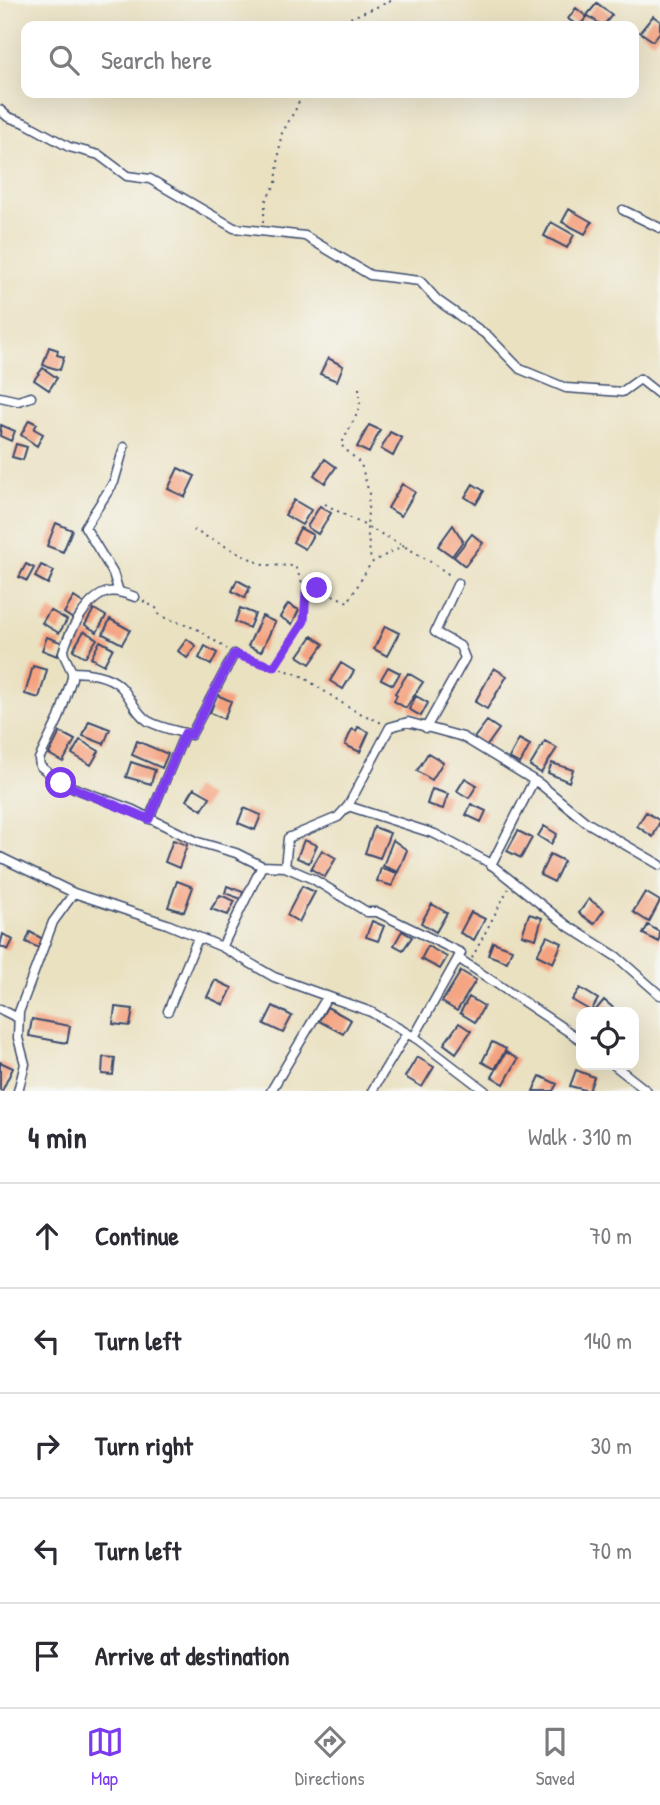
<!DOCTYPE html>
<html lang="en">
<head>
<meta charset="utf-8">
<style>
  :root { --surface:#fff; --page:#f2f2f3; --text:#2b2b33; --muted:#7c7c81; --line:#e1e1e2; --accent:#7c3aed }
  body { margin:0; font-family:"Patrick Hand",sans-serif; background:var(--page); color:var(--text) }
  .controls { position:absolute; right:21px; bottom:21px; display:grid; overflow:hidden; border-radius:14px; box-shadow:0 7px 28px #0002 }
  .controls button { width:63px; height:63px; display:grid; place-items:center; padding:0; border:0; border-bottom:2px solid var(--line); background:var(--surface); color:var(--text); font:35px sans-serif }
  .stop { position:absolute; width:21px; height:21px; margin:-16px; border:5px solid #7c3aed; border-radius:50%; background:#fff }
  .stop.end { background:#7c3aed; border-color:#fff; box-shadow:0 2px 7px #0008 }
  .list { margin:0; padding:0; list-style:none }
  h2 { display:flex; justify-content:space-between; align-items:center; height:91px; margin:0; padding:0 28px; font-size:30px }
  h2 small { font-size:23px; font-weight:400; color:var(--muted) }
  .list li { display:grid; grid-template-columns:46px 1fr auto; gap:21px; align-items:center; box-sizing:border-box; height:105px; padding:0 28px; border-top:2px solid var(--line) }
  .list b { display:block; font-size:26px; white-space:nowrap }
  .list em { font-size:23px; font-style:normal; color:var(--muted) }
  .icon { flex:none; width:38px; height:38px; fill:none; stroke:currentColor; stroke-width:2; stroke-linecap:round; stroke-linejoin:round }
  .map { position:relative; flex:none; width:660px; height:1091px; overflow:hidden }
  .search { position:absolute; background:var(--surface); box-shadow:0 7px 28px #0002; left:21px; right:21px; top:21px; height:77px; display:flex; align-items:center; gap:18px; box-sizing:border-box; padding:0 24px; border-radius:14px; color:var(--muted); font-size:26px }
  .sheet { height:616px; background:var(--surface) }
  nav { display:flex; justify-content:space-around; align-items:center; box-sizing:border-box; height:98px; border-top:2px solid var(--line); background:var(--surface); font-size:19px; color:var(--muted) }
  nav a { display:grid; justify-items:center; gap:4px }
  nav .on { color:var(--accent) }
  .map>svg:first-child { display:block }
</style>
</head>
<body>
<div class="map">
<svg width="660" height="1091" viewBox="0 0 660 1091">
  <rect width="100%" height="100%" fill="#f6f6f2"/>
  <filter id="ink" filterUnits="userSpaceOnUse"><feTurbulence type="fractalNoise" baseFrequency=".0143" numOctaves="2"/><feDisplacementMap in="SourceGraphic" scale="14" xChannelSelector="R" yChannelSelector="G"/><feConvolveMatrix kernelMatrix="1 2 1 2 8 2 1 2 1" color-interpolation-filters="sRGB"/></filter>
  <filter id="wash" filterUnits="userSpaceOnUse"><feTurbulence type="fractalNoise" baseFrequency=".00686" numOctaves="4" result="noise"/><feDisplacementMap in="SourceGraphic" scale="28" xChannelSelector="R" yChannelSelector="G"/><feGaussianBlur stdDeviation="1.57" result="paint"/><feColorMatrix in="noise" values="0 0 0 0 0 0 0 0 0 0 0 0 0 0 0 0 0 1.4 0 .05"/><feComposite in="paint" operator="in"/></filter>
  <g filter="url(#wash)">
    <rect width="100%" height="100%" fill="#eae1c1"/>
    <g id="blocks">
      <path fill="#f4a27f" d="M 597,3 L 612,15 L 603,26 L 587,15 Z
        M 576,8 L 587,17 L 579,26 L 568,19 Z
        M 653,16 L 660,21 L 660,32 L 653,41 L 640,32 Z
        M 569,209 L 592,222 L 585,234 L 562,222 Z
        M 551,222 L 574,235 L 567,248 L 544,236 Z
        M 49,347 L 58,350 L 57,355 L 64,357 L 60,370 L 43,365 Z
        M 328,358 L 343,366 L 337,381 L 320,374 Z
        M 43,368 L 57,378 L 49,390 L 34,380 Z
        M 29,420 L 37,424 L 34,429 L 43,434 L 37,446 L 21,435 Z
        M 1,425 L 15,431 L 11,441 L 0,436 Z
        M 369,425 L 380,430 L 369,453 L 357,447 Z
        M 390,432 L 402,438 L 393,456 L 381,449 Z
        M 16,444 L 27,447 L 23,460 L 12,457 Z
        M 325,459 L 336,467 L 325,483 L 314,475 Z
        M 178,468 L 195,476 L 185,497 L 168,489 Z
        M 402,484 L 415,492 L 401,516 L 388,508 Z
        M 473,484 L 484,491 L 476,504 L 465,497 Z
        M 294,500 L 311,510 L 302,525 L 285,515 Z
        M 320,506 L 331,513 L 318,534 L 307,527 Z
        M 56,523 L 72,530 L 63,552 L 47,546 Z
        M 453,525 L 463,541 L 452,556 L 438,546 Z
        M 300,528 L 313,535 L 305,549 L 293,542 Z
        M 472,534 L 483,543 L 465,566 L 454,557 Z
        M 26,564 L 34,568 L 27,581 L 19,577 Z
        M 41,565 L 54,571 L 48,584 L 35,577 Z
        M 237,580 L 250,587 L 245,598 L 232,591 Z
        M 74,597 L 86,605 L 76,621 L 64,613 Z
        M 288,604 L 299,610 L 292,624 L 280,617 Z
        M 240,608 L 255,614 L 249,628 L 235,622 Z
        M 94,609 L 106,616 L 97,632 L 85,625 Z
        M 50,610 L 67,620 L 59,633 L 42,623 Z
        M 262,616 L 275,622 L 261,652 L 248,646 Z
        M 110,619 L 130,630 L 122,644 L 103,634 Z
        M 385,626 L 399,633 L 387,656 L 374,649 Z
        M 84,631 L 97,639 L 85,657 L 73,650 Z
        M 312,636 L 324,644 L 310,664 L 298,656 Z
        M 47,637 L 63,643 L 57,656 L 42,650 Z
        M 187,639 L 196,646 L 187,658 L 178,651 Z
        M 100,641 L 113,648 L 104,665 L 91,658 Z
        M 205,646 L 217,653 L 211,665 L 199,658 Z
        M 341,663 L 354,671 L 343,689 L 330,681 Z
        M 33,666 L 47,670 L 39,698 L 25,694 Z
        M 388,667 L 400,673 L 393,685 L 381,679 Z
        M 494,668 L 507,676 L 487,709 L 475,702 Z
        M 408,673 L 423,682 L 406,708 L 394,701 L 397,695 L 395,693 Z
        M 217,695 L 231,701 L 224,719 L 210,713 Z
        M 416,696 L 428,703 L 421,716 L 409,709 Z
        M 89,721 L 110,729 L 104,744 L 83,736 Z
        M 487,721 L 499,729 L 486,747 L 474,738 Z
        M 358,727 L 369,732 L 360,752 L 345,745 L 352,729 L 356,731 Z
        M 60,732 L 75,740 L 63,762 L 49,754 Z
        M 519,739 L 530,745 L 520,764 L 509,758 Z
        M 80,740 L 99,751 L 91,765 L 72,754 Z
        M 137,741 L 168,754 L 162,768 L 132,755 Z
        M 545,741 L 557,748 L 541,773 L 530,766 Z
        M 428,753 L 443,762 L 432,780 L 417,771 Z
        M 131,762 L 155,770 L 151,784 L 126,777 Z
        M 552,763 L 573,770 L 569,782 L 548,773 Z
        M 465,778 L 477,785 L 469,798 L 457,791 Z
        M 194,788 L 210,797 L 202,810 L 187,800 Z
        M 432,789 L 448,794 L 443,809 L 427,804 Z
        M 471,804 L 486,811 L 481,822 L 466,815 Z
        M 244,808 L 261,815 L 255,830 L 238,823 Z
        M 646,812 L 660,821 L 653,837 L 637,826 Z
        M 544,826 L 557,834 L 551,844 L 538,836 Z
        M 374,827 L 390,833 L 380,858 L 365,853 Z
        M 518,831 L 532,838 L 521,858 L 507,851 Z
        M 173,840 L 187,845 L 179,868 L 165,862 Z
        M 304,840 L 317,845 L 309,863 L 297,858 Z
        M 393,840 L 407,850 L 398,872 L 383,866 Z
        M 322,850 L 336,858 L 325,877 L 311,869 Z
        M 550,854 L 564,861 L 554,882 L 540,875 Z
        M 381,868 L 397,873 L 392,886 L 377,881 Z
        M 177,881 L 193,887 L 184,912 L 168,907 Z
        M 227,886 L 243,892 L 241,899 L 225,893 Z
        M 302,886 L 315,892 L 299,922 L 287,915 Z
        M 645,892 L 660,901 L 649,922 L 633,912 Z
        M 220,895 L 235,901 L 228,915 L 211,909 Z
        M 589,899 L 604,910 L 594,924 L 579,913 Z
        M 432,904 L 447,913 L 436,932 L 421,923 Z
        M 471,912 L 485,919 L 474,940 L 460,933 Z
        M 529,914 L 542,918 L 536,939 L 522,935 Z
        M 372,921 L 384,926 L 378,941 L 366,937 Z
        M 648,925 L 660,932 L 659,942 L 643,934 Z
        M 402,931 L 412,937 L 403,950 L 394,945 Z
        M 30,932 L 43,939 L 39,948 L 26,942 Z
        M 3,934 L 13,940 L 8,950 L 0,946 Z
        M 547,936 L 562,943 L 553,963 L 537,955 Z
        M 493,942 L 512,949 L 507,962 L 488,955 Z
        M 428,946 L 447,957 L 440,969 L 421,959 Z
        M 461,971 L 476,980 L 457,1011 L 442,1002 Z
        M 215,980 L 232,988 L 224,1005 L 207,997 Z
        M 580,988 L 598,999 L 591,1011 L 572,1000 Z
        M 469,997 L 484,1006 L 475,1022 L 460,1013 Z
        M 604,1000 L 617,1011 L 616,1012 L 594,1012 Z
        M 273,1006 L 292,1016 L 283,1033 L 264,1024 Z
        M 115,1007 L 133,1009 L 130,1026 L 113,1024 Z
        M 327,1007 L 351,1020 L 343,1034 L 319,1021 Z
        M 32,1019 L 70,1026 L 67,1043 L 29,1036 Z
        M 459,1023 L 471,1031 L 456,1053 L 444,1044 Z
        M 492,1042 L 506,1049 L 495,1069 L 482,1062 Z
        M 506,1052 L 518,1059 L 504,1084 L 492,1077 Z
        M 103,1057 L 115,1058 L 113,1075 L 102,1074 Z
        M 417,1057 L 434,1067 L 422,1087 L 405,1077 Z
        M 0,1062 L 13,1068 L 2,1091 L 0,1090 Z
        M 576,1070 L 594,1077 L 589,1091 L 570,1086 Z
        M 540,1076 L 557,1084 L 553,1091 L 533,1091 Z"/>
    </g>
  </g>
  <g filter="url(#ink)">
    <use href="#blocks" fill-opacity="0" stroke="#3a4a6d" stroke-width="2"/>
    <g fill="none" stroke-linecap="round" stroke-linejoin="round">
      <g stroke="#3a4a6d" stroke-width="11">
        <path id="minor" d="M 0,110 L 8,117 L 25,123 L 69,147 L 99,155 L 127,176 L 150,179 L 234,228 L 305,236 L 370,275 L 420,281 L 437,300 L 488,336 L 520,369 L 566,388 L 622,392 L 640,379 L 660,395
          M 623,210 L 660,228
          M 0,397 L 18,401 L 31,397
          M 119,592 L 113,573 L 85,527 L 114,482 L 124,447
          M 135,597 C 127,594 117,590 108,592 C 87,597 68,633 63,653 L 72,672 L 72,678 L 59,718 L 39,759 L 40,766 L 61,783 L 133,810 L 198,842 L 236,853 L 262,866 L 285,867 L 313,879 L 367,912 L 377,912 L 461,953 L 414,1037
          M 72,672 C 87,672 109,675 120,686 C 130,695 135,713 148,721 C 160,728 178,731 191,735 L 234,654
          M 426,728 L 465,658 L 460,646 L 435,632 L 458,583
          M 348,806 L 435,834 L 488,862 L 568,926 L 617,957 L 660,995
          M 149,819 L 185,733
          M 0,857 L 74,893 L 167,924 L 222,947 L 274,977 L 371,1012 L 417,1039 L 485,1091
          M 491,865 L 533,782
          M 285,867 L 288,838 L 338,817 L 348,806 L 390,727 L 408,722 L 463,737 L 540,784 L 586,822 L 660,865
          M 222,947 L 262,866
          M 458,958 L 581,1040
          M 0,1009 L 18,1018
          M 168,1011 L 198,938
          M 614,1065 L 647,1091
          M 18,1091 L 25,1064 L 18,1038 L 19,1012 L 53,922 L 74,893
          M 271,1091 L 327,997
          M 372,1091 L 407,1033"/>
      </g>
      <path stroke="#3a4a6d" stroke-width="2" stroke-dasharray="2 5" stroke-linecap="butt" d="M 331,26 L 393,0
        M 263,222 L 266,200 L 276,183 L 281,135 L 298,105 L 300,93
        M 359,388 L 360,408 L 341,445 L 361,464 L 369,493 L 367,528 L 371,562
        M 325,504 C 367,528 412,547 451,576
        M 193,530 L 263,565 L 295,566 L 306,592
        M 143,601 L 156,608 L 160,616 L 197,629 L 227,649
        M 241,656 L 300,675 L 351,709 L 384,724
        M 274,666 L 304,621 L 306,592 L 317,588 L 348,602 L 371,563 L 404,545
        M 472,958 L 508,889"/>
      <use href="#minor" stroke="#fff" stroke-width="8"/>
    </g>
  </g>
  <g fill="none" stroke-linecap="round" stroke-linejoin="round" filter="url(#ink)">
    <path stroke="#7c3aed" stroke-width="9" d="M 61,783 L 149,819 L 185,733 L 191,735 L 234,654 L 274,667 L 304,621 L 306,592 L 317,588"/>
  </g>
</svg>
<div class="controls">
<button><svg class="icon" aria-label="locate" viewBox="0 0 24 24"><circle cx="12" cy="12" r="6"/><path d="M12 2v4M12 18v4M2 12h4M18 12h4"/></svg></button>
</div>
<div class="stop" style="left:61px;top:783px"></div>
<div class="stop end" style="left:317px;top:588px"></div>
<div class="search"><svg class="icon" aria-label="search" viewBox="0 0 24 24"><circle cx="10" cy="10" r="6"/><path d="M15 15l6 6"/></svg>Search here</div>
</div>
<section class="sheet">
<h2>4 min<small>Walk · 310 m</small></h2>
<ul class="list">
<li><svg class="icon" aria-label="ahead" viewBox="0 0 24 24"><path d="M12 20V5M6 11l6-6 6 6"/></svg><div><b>Continue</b></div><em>70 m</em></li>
<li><svg class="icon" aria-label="left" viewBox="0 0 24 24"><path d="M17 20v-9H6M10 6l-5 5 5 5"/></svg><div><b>Turn left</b></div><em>140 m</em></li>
<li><svg class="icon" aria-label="right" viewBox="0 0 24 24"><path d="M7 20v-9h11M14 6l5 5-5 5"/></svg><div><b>Turn right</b></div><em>30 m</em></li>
<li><svg class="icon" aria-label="left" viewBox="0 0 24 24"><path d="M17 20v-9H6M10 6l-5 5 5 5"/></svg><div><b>Turn left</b></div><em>70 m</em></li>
<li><svg class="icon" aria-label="arrive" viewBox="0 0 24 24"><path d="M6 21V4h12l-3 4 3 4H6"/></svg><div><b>Arrive at destination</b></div></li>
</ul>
</section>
<nav>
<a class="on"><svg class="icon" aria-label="map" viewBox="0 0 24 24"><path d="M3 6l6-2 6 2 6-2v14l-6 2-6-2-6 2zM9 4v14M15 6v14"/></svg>Map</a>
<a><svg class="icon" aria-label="directions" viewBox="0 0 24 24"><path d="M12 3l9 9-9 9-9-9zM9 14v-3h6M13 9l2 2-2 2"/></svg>Directions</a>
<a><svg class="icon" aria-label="saved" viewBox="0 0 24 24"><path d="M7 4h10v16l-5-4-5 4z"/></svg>Saved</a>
</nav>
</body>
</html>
